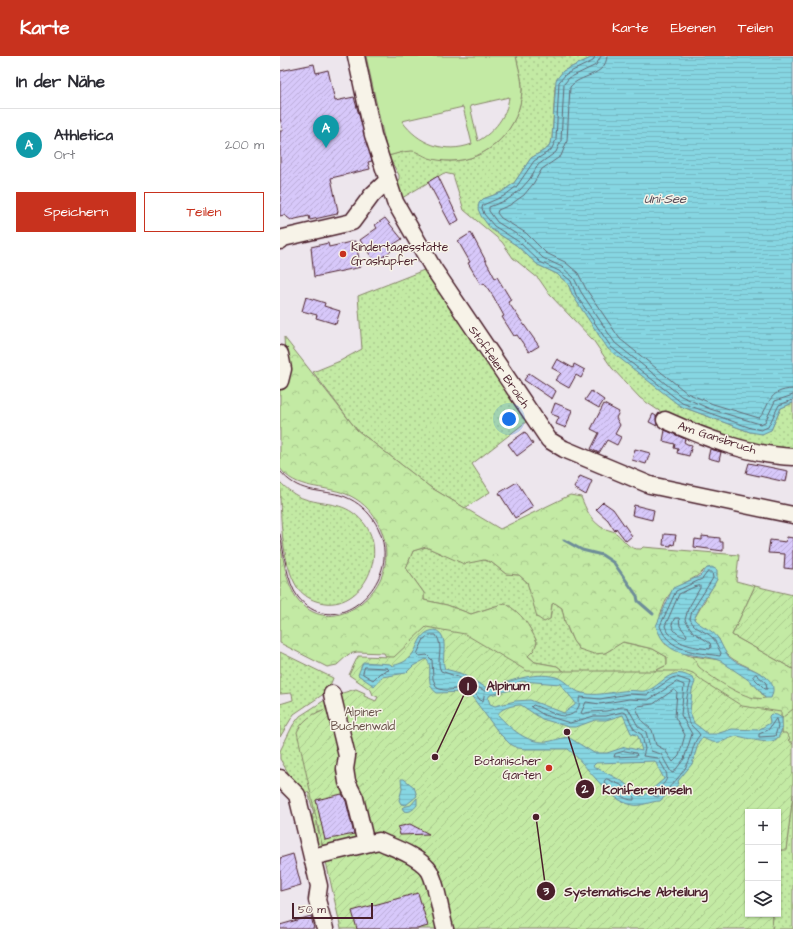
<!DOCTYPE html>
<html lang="de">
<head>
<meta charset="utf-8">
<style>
  :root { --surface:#fff; --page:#f7f7f7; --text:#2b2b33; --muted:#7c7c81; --line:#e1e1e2; --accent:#c8321e }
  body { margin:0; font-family:"Architects Daughter",sans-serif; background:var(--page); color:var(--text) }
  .controls { position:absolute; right:12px; bottom:12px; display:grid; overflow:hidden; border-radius:0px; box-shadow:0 1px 3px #0004 }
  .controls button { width:36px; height:36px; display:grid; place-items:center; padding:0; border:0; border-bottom:1px solid var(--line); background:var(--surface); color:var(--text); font:20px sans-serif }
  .scale { position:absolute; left:12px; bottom:10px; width:81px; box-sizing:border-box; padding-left:4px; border:2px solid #4a1f2b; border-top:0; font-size:11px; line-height:14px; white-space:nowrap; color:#4a1f2b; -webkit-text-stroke:3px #f7f3e8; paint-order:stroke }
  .you { position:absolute; left:229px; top:363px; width:14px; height:14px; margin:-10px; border:3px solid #fff; border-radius:50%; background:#1a73e8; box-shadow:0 0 0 6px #1a73e833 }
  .badge { display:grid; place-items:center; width:26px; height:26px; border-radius:50%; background:var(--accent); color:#fff; font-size:13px; font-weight:700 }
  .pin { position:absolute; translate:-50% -33px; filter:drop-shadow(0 1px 2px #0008) }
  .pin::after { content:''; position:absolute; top:21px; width:14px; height:12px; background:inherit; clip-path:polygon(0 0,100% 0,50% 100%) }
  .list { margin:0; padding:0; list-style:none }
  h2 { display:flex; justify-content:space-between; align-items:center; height:52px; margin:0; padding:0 16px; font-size:17px }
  h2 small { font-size:13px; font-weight:400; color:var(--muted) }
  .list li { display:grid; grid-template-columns:26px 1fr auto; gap:12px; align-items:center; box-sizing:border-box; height:72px; padding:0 16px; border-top:1px solid var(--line) }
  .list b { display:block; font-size:15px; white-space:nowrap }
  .list p { margin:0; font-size:13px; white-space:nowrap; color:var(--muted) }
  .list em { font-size:13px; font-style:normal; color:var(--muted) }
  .actions { display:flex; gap:8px; padding:12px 16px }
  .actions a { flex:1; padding:9px 0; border:1px solid var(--accent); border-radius:0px; text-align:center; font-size:14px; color:var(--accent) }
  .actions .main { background:var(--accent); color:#fff }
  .icon { flex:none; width:22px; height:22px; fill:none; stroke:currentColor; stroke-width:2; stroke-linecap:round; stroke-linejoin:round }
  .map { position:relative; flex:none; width:513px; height:873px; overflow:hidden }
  header { display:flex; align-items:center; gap:24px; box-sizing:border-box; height:56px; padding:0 20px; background:var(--accent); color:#fff }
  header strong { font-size:19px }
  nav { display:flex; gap:22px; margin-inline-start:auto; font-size:14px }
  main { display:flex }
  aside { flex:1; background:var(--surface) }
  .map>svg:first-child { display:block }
</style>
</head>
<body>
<header>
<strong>Karte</strong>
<nav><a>Karte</a><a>Ebenen</a><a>Teilen</a></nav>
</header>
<main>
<aside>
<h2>In der Nähe<small></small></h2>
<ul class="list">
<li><span class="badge" style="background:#0f9aa8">A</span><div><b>Athletica</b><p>Ort</p></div><em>200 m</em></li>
</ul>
<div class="actions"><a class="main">Speichern</a><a>Teilen</a></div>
</aside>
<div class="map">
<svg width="513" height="873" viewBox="0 0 513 873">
  <defs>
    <pattern id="grass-dots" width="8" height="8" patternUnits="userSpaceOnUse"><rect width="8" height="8" fill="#c3eaa4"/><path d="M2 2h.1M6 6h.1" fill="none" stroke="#a9c88d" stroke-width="1.8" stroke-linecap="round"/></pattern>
    <pattern id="forest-crowns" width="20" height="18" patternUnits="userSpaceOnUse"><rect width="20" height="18" fill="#c3eaa4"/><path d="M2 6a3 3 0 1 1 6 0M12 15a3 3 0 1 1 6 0" fill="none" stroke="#a9c88d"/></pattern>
    <pattern id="wetland-marsh" width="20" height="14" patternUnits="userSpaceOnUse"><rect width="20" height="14" fill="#c3eaa4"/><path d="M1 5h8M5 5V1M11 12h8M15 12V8" fill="none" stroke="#a9c88d"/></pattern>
    <pattern id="garden-furrows" width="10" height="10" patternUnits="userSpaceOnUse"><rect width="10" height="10" fill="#c3eaa4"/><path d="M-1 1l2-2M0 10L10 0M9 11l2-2" fill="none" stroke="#a9c88d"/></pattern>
    <pattern id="water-rules" width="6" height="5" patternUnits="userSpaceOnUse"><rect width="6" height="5" fill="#86d6e2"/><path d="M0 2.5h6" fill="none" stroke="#75b7c2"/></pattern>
    <pattern id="building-hatch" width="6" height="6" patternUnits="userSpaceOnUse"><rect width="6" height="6" fill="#d7c8fa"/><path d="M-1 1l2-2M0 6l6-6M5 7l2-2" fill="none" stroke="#baabd6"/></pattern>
  </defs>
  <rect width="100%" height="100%" fill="#ede6ed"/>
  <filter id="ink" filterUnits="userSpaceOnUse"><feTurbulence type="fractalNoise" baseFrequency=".025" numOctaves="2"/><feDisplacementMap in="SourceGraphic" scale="8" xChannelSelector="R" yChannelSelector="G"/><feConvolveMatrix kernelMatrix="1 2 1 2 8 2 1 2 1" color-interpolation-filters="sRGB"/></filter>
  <g filter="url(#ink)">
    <path fill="url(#grass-dots)" stroke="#868468" d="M 236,0 L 315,0 L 283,15 L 275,30 L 272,83 L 268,92 L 251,102 L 234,127 L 222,136 L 203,143 L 211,173 L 236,189 L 258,209 L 277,218 L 288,228 L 293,240 L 400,350 L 470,376 L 491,374 L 501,352 L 513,347 L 513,399 L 400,369 L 360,342 L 332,312 L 313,284 L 270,239 L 259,223 L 233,202 L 222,186 L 184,154 L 173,119 L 164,117 L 117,145 L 114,129 L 119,123 L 119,119 L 108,100 C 116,98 128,93 135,95 C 147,98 157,105 170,105 C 209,105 241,72 242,33 C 242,22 238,11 236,0 Z
      M 149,212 L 251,362 L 192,408 L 210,436 L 185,452 L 150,431 L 77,374 L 33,316 L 60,305 L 82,293 L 78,240 Z
      M 0,426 C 7,433 15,440 25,443 C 48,450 65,445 83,466 C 111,498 80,560 36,545 C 29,543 21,537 17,531 C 1,505 0,456 0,426 Z
      M 146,491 L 164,499 L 195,505 L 204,504 L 211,506 L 226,518 L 239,519 L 247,526 L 253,543 L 270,563 L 272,548 L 275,547 L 282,552 C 285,567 289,581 299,593 L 325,597 L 342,586 L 373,593 L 387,601 L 387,609 L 369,618 L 289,619 L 277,610 L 255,606 L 248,600 L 257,586 C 248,568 242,559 225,547 L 191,558 L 167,549 L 144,544 L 144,537 L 126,512 L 133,495 Z
      M 0,596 L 53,622 L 48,635 L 14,658 L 0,681 L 0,648 L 13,644 L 12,637 L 0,638 Z
      M 48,642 L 49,652 L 37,656 L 37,770 L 43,792 L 36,796 L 30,775 L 33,763 L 32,759 L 34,758 L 28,736 L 23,737 L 18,733 L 0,703 L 0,695 L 13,669 L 20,660 Z
      M 513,649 L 513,688 L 512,689 L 502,677 L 502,662 Z
      M 513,738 L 513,873 L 492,873 L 493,858 L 498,858 L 500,794 L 506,793 Z"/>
    <path fill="url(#forest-crowns)" stroke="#868468" fill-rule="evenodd" d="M 4,281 L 77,374 L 150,431 L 220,473 L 290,439 L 301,441 C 306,453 310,463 321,471 C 326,474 332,474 336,477 C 345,484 348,494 361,493 L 363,491 L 459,499 L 456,525 L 475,530 L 452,579 L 513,613 L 513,653 L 502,662 L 497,659 L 371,633 L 110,608 L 104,597 L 77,596 L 69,598 L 57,609 L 47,611 L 0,587 L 0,488 C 5,508 6,532 21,547 C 51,579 99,544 105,509 C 110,480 94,449 66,438 C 44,429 15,434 0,412 L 0,329 L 6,316 ZM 146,491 L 184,508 L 204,504 L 211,506 L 226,518 L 239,519 L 247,526 L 257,561 L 264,566 L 270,563 L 272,548 L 275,547 L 282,552 L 285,566 L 293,585 L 299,593 L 314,598 L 325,597 L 343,586 L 373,593 L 387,601 L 387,609 L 369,618 L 289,619 L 277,610 L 255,606 L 248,600 L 254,594 L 257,586 C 248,567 243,559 225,547 L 191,558 L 167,549 L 144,544 L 144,537 L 126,512 L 133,495 ZM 424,514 L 437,523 L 414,563 L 419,569 L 439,583 C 446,616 490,605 492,639 L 485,642 L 479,632 L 440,604 L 410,600 L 385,588 L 380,559 C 384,551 385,544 389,539 C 396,528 416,524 424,514 Z"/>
    <path fill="url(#wetland-marsh)" stroke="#868468" d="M 413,600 L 440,604 L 471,624 L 485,642 C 469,647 432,622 419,611 C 417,608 415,604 413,600 Z"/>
    <path fill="#c3eaa4" stroke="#868468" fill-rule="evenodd" d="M 86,0 L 236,0 C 238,11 242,22 242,33 C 241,72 209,105 170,105 C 163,105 155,104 149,102 C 143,100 137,95 132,95 C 124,95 116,98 108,100 ZM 229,41 C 227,60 214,76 198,85 L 190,50 ZM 183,51 L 192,88 C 165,98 138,88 122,65 Z"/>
    <path fill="url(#garden-furrows)" stroke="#868468" d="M 475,530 L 513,539 L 513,613 L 452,579 Z
      M 146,571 L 185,578 L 247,615 L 407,615 L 413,617 L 424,626 L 462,650 L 501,656 L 502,677 L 506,677 L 510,683 L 508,684 L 513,688 L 513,738 L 506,794 L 500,794 L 498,810 L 498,756 L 468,756 L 468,858 L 493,858 L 492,873 L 61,873 L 17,676 C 24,660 40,655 56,649 L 59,638 L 76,633 L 85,637 L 84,640 L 96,645 L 98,641 L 93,639 L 91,634 L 69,619 L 78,600 L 114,601 Z"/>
    <path fill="url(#water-rules)" stroke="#6e8d99" fill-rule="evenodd" d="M 315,0 L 513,0 L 513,347 L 501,352 L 491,374 L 482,378 L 470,376 L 400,350 L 328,293 L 293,240 L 288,228 L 277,218 L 258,209 L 236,189 L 211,173 L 201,160 L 198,153 L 199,147 L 203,143 L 222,136 L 234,127 L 251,102 L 268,92 L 272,83 L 276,24 L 283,15 Z
      M 432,511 L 437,514 L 437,523 L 434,529 L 423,545 L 414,563 C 421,571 432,573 438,582 C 443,590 445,599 454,605 C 467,613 502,619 491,642 L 485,642 C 476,627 465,622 451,612 C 447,610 443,605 438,604 C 411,595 388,605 376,570 L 393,532 L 420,520 L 427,512 Z
      M 155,574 C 171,580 160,602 165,613 L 180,617 L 207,632 C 231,626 251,615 276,621 C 286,624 292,635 302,637 C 321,642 340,632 359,635 C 378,638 385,611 406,619 C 410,621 413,621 415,626 L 412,634 L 410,657 L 414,667 L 428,678 L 436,678 L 452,673 L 478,674 L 490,667 L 489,660 L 491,658 L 497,659 L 502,662 C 504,697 479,684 457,680 C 442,684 439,691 423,682 L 419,685 L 412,708 L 398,725 L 399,728 L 380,745 C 371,745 360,751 353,749 C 327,745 307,708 288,693 L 245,693 L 238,692 L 230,688 L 219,677 L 190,638 L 185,636 L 157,637 C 143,628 155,611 146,603 L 133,610 L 126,617 L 102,621 L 94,630 L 78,619 L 83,606 L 110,608 L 112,610 C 118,608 124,607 129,602 C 140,592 137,576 155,574 ZM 242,625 L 280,628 L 295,646 L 295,649 L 284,657 L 250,644 L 235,645 L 215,650 L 210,648 L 208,642 L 210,639 L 231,634 L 237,627 ZM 241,649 L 262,663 L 289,671 L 296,671 L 315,664 L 326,664 L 343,659 L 351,677 L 358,680 L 362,695 L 345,691 L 327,697 L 314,697 L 288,681 C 280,682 273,685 266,686 C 246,687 230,672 218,659 C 219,652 234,649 241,649 ZM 375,705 L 384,723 L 365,739 L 360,740 L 342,725 L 313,710 L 316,707 Z
      M 121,723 L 124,723 L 134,731 L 137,740 L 126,749 L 121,748 L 119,744 L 122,733 Z
      M 137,742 L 137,749 C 134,753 130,757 124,755 L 122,752 L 123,751 L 131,749 Z"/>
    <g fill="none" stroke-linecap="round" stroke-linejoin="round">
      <path stroke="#626874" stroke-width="1" d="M 315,0 L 313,5 L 286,18 L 279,26 L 276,84 L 271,94 L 254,105 L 237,130 L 224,140 L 203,149 L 202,152 L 204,158 L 214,170 L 239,186 L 260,206 L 279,215 L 291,225 L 296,239 L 331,291 L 402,347 L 471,372 L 481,374 L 488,371 L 499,349 L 513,344
        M 321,0 L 316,9 L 289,22 L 284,28 L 281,85 L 276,96 L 258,109 L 249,124 L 240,134 L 227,144 L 209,151 L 209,155 L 217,166 L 241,181 L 263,202 L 282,211 L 294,222 L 301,236 L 335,287 L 401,340 L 430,353 L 480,368 L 485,366 L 495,345 L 513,339
        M 327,0 C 326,21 300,18 290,31 L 287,85 L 281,100 L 262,113 L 253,128 L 244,139 L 230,149 L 218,154 L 217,157 L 221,162 L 246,177 L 266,197 L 285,206 L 298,217 L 306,233 L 340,283 L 407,337 L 433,348 L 479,362 C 491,350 486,334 513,333
        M 428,516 L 432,516 L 433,522 L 412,555 L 410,563 C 415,574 424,574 432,581 C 436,585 438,592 441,597 L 440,600 C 416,596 389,596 380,570 L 396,535 L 422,523 Z
        M 420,530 L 420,532 L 408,553 L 405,564 L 413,576 L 430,587 L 431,591 L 430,593 C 413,591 392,588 385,570 L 399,538 L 414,531 Z
        M 395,562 L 399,562 L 400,570 L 407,579 L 406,581 C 400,580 393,576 392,569 Z
        M 150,579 L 156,579 C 165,592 155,605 161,615 L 178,621 L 205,635 L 203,645 L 200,644 C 185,621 174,640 157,632 L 153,623 L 152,604 L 147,599 L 139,600 L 137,598 L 144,583 Z
        M 85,611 L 107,612 L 109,614 L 100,617 L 93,624 L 83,618 Z
        M 476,618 L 486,627 L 487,633 L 485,633 L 473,621 Z
        M 397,621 L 411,626 C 407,639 402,657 411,669 C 414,673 418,675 420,679 C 413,686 413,696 409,705 C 404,717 389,733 378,741 L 374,740 L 373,738 C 390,722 391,723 378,702 L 363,700 L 365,693 L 362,679 L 354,673 L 346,657 L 342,656 L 326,660 L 314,660 L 290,667 L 264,659 L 251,651 L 253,649 C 267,653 289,671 299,650 C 300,646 298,644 300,641 L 320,643 L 348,638 L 367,639 L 392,622 Z
        M 397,626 L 404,629 L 401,659 L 412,678 L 404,703 L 393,717 L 391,716 L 381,698 L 371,695 L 366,676 L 358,670 L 348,652 C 340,649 334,654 326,655 C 317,656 311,655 303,658 L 301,657 L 306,646 L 320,648 L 349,643 L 368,644 Z
        M 394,634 L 397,636 L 395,661 L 405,679 L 399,700 L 393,706 L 385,694 L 376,689 L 372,674 L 362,665 L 356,652 L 358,650 L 373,648 Z
        M 496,663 L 498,670 L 495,680 L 479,681 L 479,678 L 488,674 Z
        M 345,695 L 356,697 L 357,700 L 334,701 L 335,698 Z
        M 327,723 L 341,729 L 354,741 L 354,744 C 344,745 332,733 324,726 L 325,724 Z"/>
      <path stroke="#6e8d99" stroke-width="3" d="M 284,484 L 302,494 L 322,499 L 334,507 L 357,540 L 358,545 L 373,558"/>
    </g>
    <path fill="url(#building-hatch)" stroke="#4a1f2b" d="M 34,8 L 36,17 L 48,14 L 55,45 L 74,41 L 92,105 L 88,106 L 90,113 L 51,122 L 58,155 L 57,158 L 30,164 L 29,160 L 11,164 L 4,159 L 0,160 L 0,75 L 3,75 L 0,62 L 0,15 Z
      M 158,120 L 179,164 L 171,169 L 148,126 Z
      M 105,162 L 122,183 L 108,192 L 111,195 L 95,206 L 80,184 L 97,172 L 95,169 Z
      M 191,177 L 215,222 L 217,221 L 231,244 L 228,246 L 259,290 L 249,296 L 237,279 L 234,280 L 222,261 L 224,260 L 213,240 L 204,227 L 201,229 L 188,207 L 190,206 L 178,185 Z
      M 75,185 L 81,211 L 34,221 L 31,191 L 48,187 L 49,191 Z
      M 26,241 L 45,247 L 44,250 L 60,255 L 56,268 L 36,262 L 37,259 L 22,255 Z
      M 277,303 L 293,312 L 294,308 L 305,314 L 301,322 L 296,319 L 289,332 L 275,324 L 281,317 L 272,312 Z
      M 249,317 L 276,335 L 272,343 L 244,324 Z
      M 311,335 L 324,344 L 319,352 L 305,344 Z
      M 275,347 L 292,354 L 286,372 L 276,368 L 279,361 L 271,358 Z
      M 324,348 L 339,356 L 336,362 L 340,369 L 335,378 L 341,381 L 337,389 L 327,384 L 319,397 L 311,393 L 319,377 L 311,373 Z
      M 373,358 L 376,360 L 377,370 L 369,366 Z
      M 385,374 L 405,383 L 404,386 L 407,388 L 412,389 L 409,400 L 397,397 L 398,393 L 394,392 L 395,388 L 383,385 Z
      M 245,376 L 253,388 L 237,400 L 228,388 Z
      M 355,393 L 370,397 L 366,408 L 352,404 Z
      M 430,393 L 441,396 L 439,405 L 428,402 Z
      M 469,407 L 508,415 L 506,426 L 466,417 Z
      M 300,420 L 312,425 L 306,439 L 294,432 Z
      M 237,426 L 253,451 L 235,462 L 219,437 Z
      M 323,446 L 333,453 L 352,480 L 346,485 L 336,472 L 335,475 L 328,464 L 316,453 Z
      M 354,449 L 374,454 L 372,464 L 352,459 Z
      M 384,478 L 396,479 L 394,489 L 391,488 L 391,490 L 383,489 Z
      M 422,480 L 440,482 L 440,486 L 443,486 L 443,495 L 414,491 L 415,483 L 422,484 Z
      M 507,481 L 513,482 L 513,513 L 504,512 L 505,498 L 488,497 L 490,484 L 506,486 Z
      M 62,738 L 66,745 L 74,778 L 45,784 L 36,744 Z
      M 130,768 L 149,778 L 120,779 L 118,771 Z
      M 13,798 L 21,829 L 0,835 L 0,802 Z
      M 138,837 L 148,870 L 137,873 L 77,873 L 72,855 Z
      M 31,860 L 34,873 L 0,873 L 0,869 Z"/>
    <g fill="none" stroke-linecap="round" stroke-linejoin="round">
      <g stroke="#4a1f2b" stroke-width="19">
        <path id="minor" d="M 76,0 L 93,79 L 115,146 L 153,212 L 269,384 L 284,393 L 370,429 L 513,459
          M 0,185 L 3,182 L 72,166 L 92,139 L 107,125
          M 0,298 L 3,313 L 0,325
          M 385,364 C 425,382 469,399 513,401
          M 52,638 L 67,700 L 65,713 L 67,726 L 75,742 L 86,788 L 99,785 C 114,792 136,799 148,813 C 156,823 161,859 165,873
          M 0,722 L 17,739 L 39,830 L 37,844 L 45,873
          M 32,801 L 86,788"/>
      </g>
      <use href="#minor" stroke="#f7f3e8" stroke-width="16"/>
      <path stroke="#4a1f2b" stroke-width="1" d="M 0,415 C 18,437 36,433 60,439 C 87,447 106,474 104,502 C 101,542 50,581 18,541 C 7,527 4,496 0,478"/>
    </g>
  </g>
  <g fill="#c8321e" stroke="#f7f3e8" stroke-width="1.5">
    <circle cx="63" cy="198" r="4"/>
    <circle cx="269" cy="712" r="4"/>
  </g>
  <g text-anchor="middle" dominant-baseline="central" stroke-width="3" stroke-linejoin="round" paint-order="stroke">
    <g font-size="12" fill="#4a1f2b" stroke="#f7f3e8" text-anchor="start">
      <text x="71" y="191">Kindertagesstätte<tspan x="71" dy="14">Grashüpfer</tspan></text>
      <text x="261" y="705" text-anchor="end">Botanischer<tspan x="261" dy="14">Garten</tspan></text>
    </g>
    <g font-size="12" fill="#4a1f2b" stroke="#f7f3e8">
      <text transform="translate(219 311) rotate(55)">Stoffeler Broich</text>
      <text transform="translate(437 382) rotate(18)">Am Gansbruch</text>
    </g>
    <g font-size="12" fill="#685249" stroke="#f7f3e8">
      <text x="83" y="656">Alpiner<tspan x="83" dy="14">Buchenwald</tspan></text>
    </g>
    <g font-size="13" font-style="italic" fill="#594d59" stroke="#f7f3e8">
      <text x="385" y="143">Uni-See</text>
    </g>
  </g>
  <path fill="none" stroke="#4a1f2b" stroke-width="1.5" d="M155 701L188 630M287 676L305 733M256 761L266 835"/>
  <g fill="#4a1f2b" stroke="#f7f3e8" stroke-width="1.5">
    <circle cx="155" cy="701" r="4"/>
    <circle cx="287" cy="676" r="4"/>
    <circle cx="256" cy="761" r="4"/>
    <circle cx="188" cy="630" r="10"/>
    <circle cx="305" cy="733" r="10"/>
    <circle cx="266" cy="835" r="10"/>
  </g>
  <g font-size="12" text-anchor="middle" font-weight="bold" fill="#fff">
    <text x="188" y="634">1</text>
    <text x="305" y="737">2</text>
    <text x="266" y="839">3</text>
  </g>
  <g font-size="13" text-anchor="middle" font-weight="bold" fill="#4a1f2b" stroke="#f7f3e8" stroke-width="3" stroke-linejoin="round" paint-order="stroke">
    <text x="228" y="634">Alpinum</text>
    <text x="367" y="738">Konifereninseln</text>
    <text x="356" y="840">Systematische Abteilung</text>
  </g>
</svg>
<div class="controls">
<button>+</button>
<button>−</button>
<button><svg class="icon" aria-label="layers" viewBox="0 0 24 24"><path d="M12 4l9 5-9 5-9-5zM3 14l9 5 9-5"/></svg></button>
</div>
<div class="scale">50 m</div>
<div class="you"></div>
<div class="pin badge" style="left:46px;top:92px;background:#0f9aa8">A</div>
</div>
</main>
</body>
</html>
